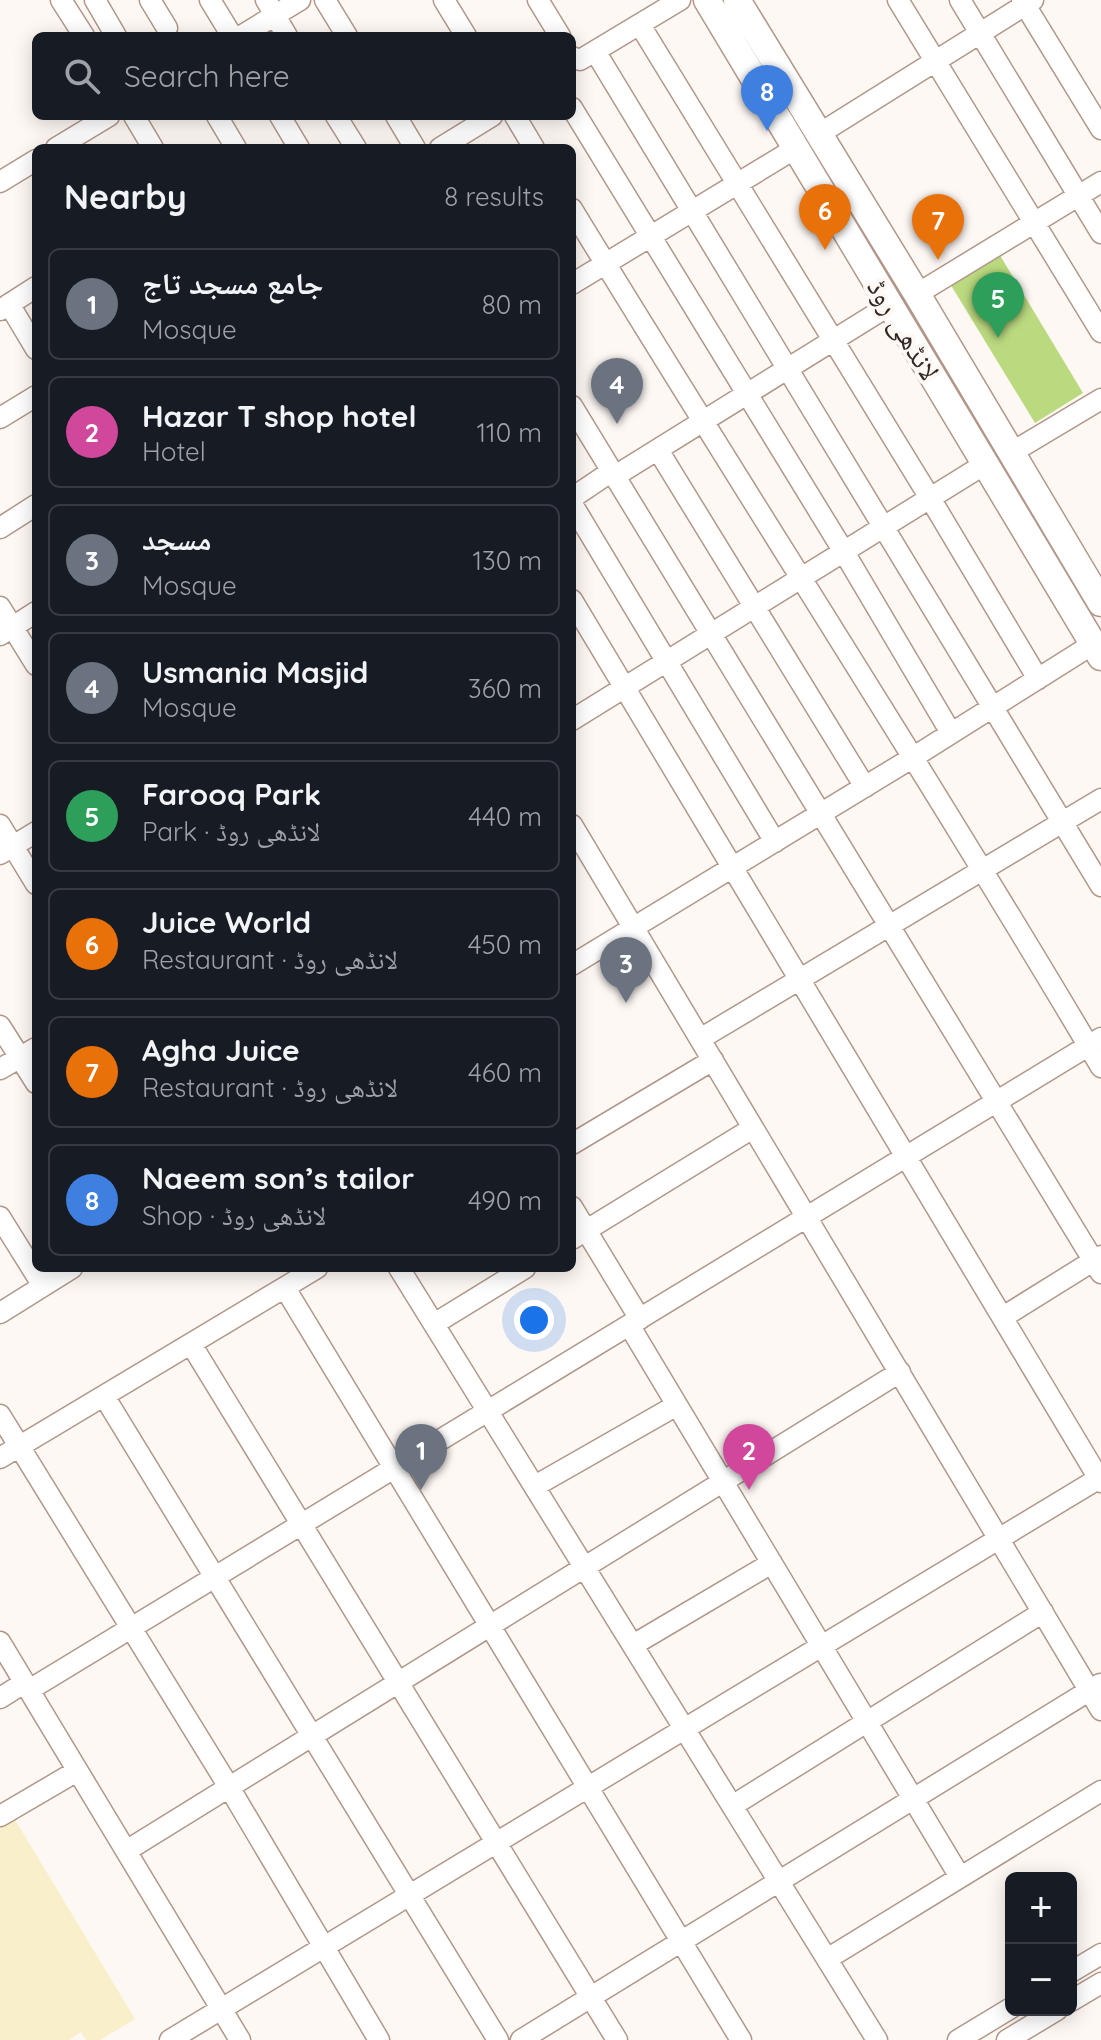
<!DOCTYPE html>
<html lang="en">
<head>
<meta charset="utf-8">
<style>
  :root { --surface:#171b24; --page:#20242c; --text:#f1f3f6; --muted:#9ea1a6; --line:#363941; --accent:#2563eb }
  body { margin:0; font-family:Quicksand,"Noto Naskh Arabic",sans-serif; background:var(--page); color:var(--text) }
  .controls { position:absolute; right:24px; bottom:24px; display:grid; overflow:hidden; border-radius:12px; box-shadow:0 4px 20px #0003 }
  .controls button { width:72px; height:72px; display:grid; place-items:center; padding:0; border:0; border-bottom:2px solid var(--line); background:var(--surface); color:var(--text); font:40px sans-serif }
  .you { position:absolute; left:534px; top:1320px; width:28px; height:28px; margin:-20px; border:6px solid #fff; border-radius:50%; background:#1a73e8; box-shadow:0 0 0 12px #1a73e833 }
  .badge { display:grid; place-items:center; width:52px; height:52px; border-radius:50%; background:var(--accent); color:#fff; font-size:26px; font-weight:700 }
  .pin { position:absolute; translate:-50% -66px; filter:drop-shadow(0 2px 4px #0008) }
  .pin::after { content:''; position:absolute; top:42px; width:28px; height:24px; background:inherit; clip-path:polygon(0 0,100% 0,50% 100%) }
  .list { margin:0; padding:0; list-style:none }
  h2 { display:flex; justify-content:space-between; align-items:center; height:104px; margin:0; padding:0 32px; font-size:34px }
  h2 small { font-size:26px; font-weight:400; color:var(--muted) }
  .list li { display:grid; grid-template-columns:52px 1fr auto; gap:24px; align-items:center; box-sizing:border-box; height:112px; margin:0 16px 16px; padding:0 16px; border:2px solid var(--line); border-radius:12px }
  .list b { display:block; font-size:30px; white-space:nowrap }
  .list p { margin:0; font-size:26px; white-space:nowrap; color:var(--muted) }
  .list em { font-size:26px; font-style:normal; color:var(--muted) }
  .icon { flex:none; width:44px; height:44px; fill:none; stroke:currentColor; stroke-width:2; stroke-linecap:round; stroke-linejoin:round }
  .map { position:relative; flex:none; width:1101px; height:2040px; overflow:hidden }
  .search { position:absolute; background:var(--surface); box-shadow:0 4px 20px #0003; left:32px; top:32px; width:544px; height:88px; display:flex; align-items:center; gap:20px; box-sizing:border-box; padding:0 28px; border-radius:12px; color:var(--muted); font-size:30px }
  .panel { position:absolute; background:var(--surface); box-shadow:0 4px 20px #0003; left:32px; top:144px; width:544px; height:1128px; border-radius:12px }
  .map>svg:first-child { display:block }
</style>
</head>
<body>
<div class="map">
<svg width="1101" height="2040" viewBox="0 0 1101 2040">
  <rect width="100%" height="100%" fill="#fef8f4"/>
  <path fill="#bbd97f" d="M 998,252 L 1083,393 L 1035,423 L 949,282 Z"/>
  <path fill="#f9efca" d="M 14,1818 L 135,2019 L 100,2040 L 86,2040 L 81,2032 L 69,2040 L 0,2040 L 0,1827 Z"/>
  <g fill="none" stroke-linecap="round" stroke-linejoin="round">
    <g stroke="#b29789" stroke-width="23">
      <path id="minor" d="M 61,0 L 84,36
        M 95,0 L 116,36
        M 150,0 L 167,28
        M 210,0 L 232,36
        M 266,0 L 287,36
        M 325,0 L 347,36
        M 444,0 L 466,36
        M 538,0 L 560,36
        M 898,0 L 1101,332
        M 960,0 L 1101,233
        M 1022,0 L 1101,129
        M 640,25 L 930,498 L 1038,679
        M 241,36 L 300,0
        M 595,51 L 1101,886
        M 572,57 L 580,60 L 680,0
        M 572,108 L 844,552 L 951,733
        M 134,116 L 153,148
        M 217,116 L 236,148
        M 280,116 L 299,148
        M 336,116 L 356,148
        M 396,116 L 415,148
        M 515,116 L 534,148
        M 819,134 L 1033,0
        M 56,148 L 109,116
        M 440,148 L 492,116
        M 0,182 L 36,160
        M 572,209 C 747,496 930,778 1101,1067
        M 572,284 L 796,148
        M 917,294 L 1101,182
        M 9,304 L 36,349
        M 0,310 L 36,287
        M 572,406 L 1101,1273
        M 0,418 L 36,396
        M 658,450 L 865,787
        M 1011,453 L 1101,399
        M 615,476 L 890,305
        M 572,498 L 612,471
        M 572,504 L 775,842
        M 0,528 L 36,505
        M 572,600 L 1101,1482
        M 0,607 L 36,665
        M 0,635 L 36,612
        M 572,720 L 985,464
        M 0,825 L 36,884
        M 572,825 L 1101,1710
        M 0,854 L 36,832
        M 572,965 L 912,758 L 1093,644
        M 0,1026 L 36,1083
        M 700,1039 L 1101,799
        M 0,1069 L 36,1048
        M 572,1144 L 713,1060
        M 572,1207 L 640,1319
        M 0,1217 L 43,1286
        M 572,1239 L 753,1128
        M 399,1268 L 877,2040
        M 285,1288 L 741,2040
        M 0,1313 L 72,1268
        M 1003,1317 L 1101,1256
        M 434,1324 L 525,1268
        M 629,1325 L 960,1877
        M 191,1344 L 617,2040
        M 104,1396 L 498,2040
        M 0,1415 L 229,1787 L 379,2040
        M 0,1458 L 317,1268
        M 535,1486 L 677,1405
        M 0,1642 L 240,2040
        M 633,1645 L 772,1563
        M 29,1690 L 1101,1038
        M 0,1698 L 24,1683
        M 732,1806 L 1043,1612
        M 0,1816 L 77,1771
        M 126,1851 L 900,1372
        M 827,1959 L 1101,1791
        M 1071,1972 L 1101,1954
        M 1071,2001 L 1101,1983
        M 170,2040 L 1101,1477
        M 521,2040 L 1100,1684
        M 958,2040 L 1011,2008
        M 1007,2040 L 1057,2010"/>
    </g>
    <g stroke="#b29789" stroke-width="29">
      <path id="major" d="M 707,0 L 1101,657
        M 737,0 L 917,294 L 1101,603"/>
    </g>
    <use href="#minor" stroke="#fff" stroke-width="20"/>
    <use href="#major" stroke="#fff" stroke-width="26"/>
  </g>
  <g text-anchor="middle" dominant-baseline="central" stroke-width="8" stroke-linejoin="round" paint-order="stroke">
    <g font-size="28" fill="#322822" stroke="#fef8f4">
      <text transform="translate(904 329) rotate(59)">لانڈھی روڈ</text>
    </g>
  </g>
</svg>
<div class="controls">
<button>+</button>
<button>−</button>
</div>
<div class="you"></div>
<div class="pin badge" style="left:421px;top:1490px;background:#6b7280">1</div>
<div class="pin badge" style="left:749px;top:1490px;background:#d1479c">2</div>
<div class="pin badge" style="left:626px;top:1003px;background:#6b7280">3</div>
<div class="pin badge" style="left:617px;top:424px;background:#6b7280">4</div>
<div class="pin badge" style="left:998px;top:338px;background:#2e9e5b">5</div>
<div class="pin badge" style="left:825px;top:250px;background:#e8710a">6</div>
<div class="pin badge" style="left:938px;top:260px;background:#e8710a">7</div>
<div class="pin badge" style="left:767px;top:131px;background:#3f7fe0">8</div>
<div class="search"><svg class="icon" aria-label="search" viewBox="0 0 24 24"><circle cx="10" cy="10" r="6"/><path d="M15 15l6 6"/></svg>Search here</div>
<section class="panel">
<h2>Nearby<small>8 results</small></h2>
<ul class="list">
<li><span class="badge" style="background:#6b7280">1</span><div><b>جامع مسجد تاج</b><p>Mosque</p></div><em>80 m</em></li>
<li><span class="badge" style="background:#d1479c">2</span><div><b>Hazar T shop hotel</b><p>Hotel</p></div><em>110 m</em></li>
<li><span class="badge" style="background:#6b7280">3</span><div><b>مسجد</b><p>Mosque</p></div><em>130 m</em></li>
<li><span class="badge" style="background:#6b7280">4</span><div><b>Usmania Masjid</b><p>Mosque</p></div><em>360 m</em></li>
<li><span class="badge" style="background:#2e9e5b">5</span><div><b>Farooq Park</b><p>Park · لانڈھی روڈ</p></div><em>440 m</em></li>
<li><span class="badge" style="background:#e8710a">6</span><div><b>Juice World</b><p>Restaurant · لانڈھی روڈ</p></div><em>450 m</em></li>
<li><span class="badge" style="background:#e8710a">7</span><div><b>Agha Juice</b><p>Restaurant · لانڈھی روڈ</p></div><em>460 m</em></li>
<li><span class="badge" style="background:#3f7fe0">8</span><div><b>Naeem son’s tailor</b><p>Shop · لانڈھی روڈ</p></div><em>490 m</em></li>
</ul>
</section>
</div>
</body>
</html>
